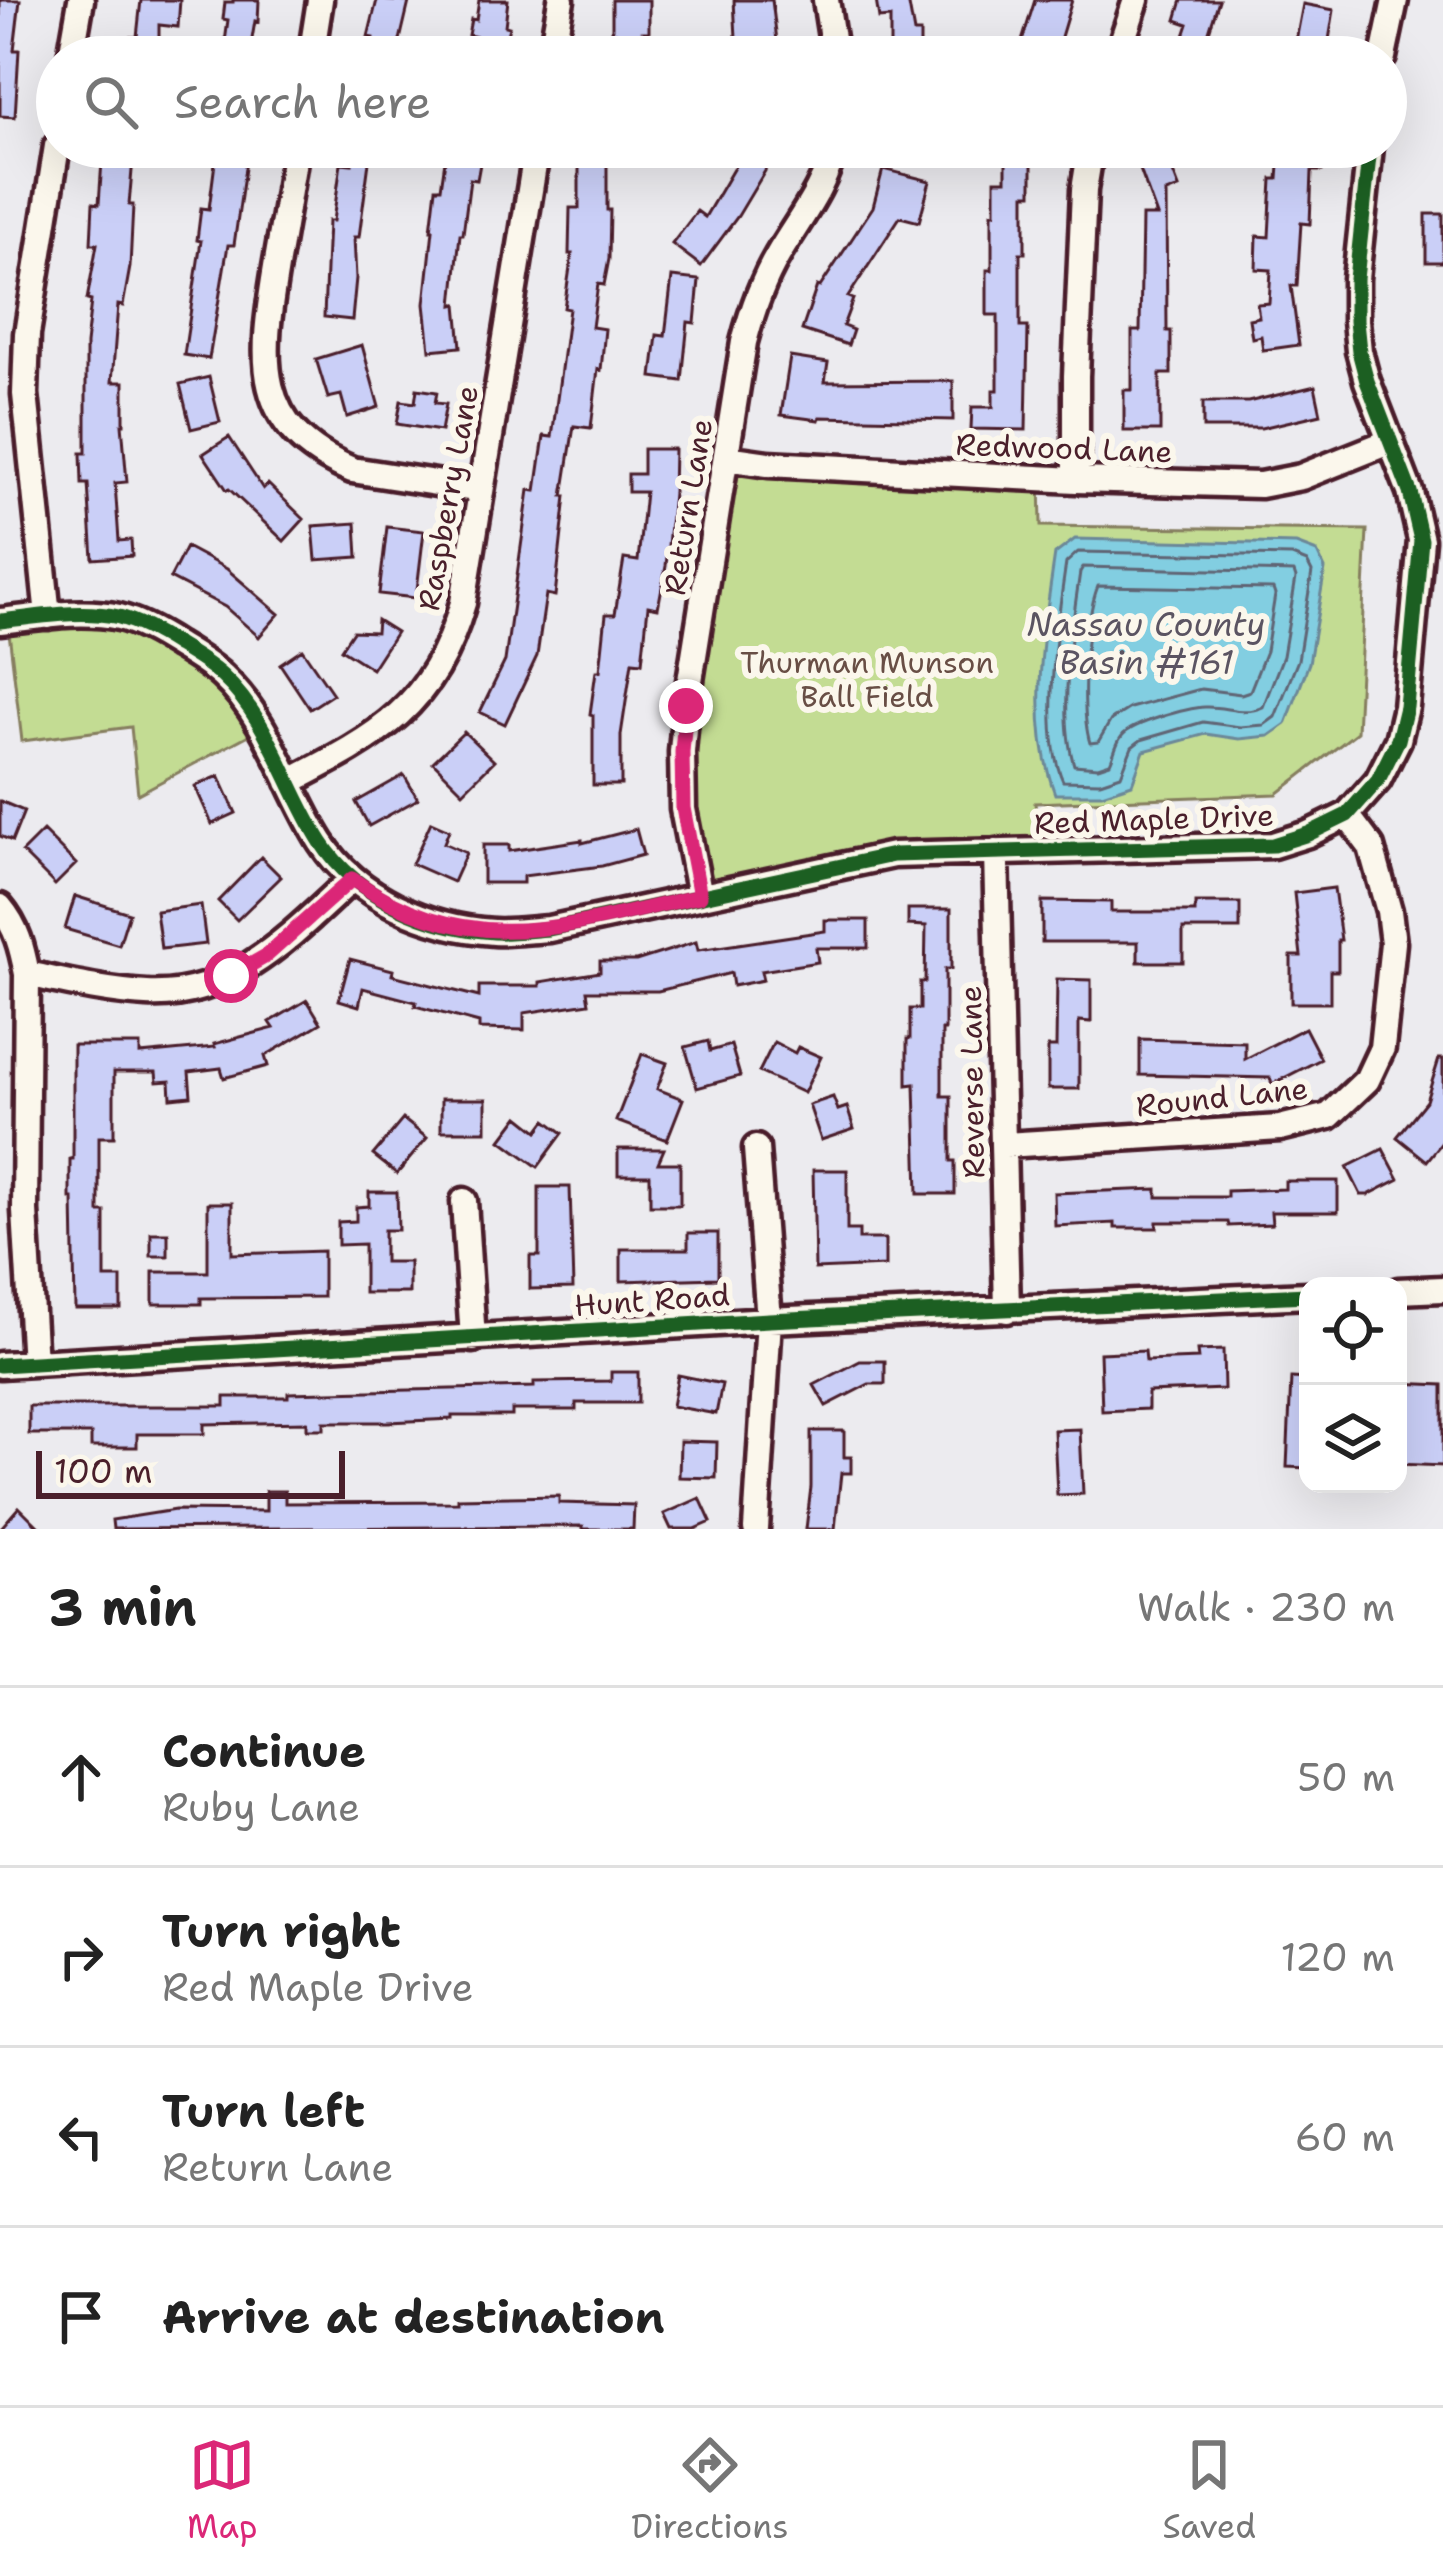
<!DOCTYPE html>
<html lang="en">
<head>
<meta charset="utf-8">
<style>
  :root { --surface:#fff; --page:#f2f2f2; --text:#222; --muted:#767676; --line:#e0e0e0; --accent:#db2777 }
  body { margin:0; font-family:"Shantell Sans",sans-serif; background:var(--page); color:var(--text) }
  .controls { position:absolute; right:36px; bottom:36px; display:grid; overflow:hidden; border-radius:24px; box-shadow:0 12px 48px #0002 }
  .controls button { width:108px; height:108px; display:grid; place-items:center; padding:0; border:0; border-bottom:3px solid var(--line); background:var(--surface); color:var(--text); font:60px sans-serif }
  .scale { position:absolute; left:36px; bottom:30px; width:309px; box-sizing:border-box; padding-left:12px; border:6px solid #4a1f2b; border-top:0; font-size:33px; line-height:42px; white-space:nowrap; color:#4a1f2b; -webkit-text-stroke:9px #fbf7ec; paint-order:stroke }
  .stop { position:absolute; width:36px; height:36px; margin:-27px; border:9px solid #db2777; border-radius:50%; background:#fff }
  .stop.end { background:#db2777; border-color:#fff; box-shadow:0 3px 12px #0008 }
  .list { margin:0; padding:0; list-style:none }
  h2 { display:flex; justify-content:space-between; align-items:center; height:156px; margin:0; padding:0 48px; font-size:51px }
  h2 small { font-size:39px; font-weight:400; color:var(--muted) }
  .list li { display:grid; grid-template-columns:78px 1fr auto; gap:36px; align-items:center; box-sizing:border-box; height:180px; padding:0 48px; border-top:3px solid var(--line) }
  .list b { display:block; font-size:45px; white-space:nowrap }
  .list p { margin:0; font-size:39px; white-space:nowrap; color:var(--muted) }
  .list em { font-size:39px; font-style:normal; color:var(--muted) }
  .icon { flex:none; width:66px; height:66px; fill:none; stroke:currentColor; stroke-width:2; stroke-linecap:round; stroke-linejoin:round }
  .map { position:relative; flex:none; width:1443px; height:1529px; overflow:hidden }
  .search { position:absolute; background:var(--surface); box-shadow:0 12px 48px #0002; left:36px; right:36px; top:36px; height:132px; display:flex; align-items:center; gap:30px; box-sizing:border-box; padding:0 42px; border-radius:66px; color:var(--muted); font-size:45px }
  .sheet { height:876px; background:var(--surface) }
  nav { display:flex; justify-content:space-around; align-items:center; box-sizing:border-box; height:168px; border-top:3px solid var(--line); background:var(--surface); font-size:33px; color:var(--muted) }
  nav a { display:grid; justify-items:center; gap:6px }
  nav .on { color:var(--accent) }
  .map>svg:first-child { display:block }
</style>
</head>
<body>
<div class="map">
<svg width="1443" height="1529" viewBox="0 0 1443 1529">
  <rect width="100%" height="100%" fill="#ecebef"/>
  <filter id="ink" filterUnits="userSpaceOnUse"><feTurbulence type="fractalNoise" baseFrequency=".00833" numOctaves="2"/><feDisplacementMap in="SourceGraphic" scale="24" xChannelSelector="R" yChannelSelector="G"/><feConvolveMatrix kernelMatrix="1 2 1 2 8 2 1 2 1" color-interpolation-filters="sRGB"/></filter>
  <g filter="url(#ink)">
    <path fill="#c3dc93" stroke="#867e5f" stroke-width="3" d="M 730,462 L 1040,479 L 1041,526 L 1367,530 L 1357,732 L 1277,794 L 1035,803 L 1039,848 L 703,891 L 687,753 Z
      M 84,614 L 187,653 L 258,730 L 138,794 L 131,727 L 22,741 L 8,624 Z"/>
    <path fill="#82cee1" stroke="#6c8898" stroke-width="3" d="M 1075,539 L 1296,544 L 1317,552 L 1325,569 L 1309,663 L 1286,724 L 1269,736 L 1239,739 L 1206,734 L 1144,751 L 1132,784 L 1102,794 L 1055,794 C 1027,720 1044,631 1055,554 Z"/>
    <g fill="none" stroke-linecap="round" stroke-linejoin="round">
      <path stroke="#606574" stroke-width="3" d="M 1078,552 L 1292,556 L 1307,562 L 1312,572 L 1298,660 L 1275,717 L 1264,725 L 1240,727 L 1203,722 L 1141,740 L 1132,747 L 1121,775 L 1100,782 L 1063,781 C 1040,732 1058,617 1066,563 Z
        M 1083,567 L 1294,572 L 1296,578 L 1283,656 L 1263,707 C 1243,716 1226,706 1205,707 C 1188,708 1131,723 1122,736 C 1116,743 1114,755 1110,763 L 1098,767 L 1074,765 C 1058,713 1072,626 1080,572 Z
        M 1098,586 L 1273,589 L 1275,595 L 1266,651 L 1250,691 L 1241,694 L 1201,689 L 1130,708 L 1111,720 L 1098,742 L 1090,743 C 1080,710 1085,618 1098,586 Z"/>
    </g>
    <path fill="#cacff7" stroke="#4a1f2b" stroke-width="3" d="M 0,0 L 20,0 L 14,50 L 19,50 L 15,117 L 0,116 Z
      M 141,0 L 180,0 L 178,27 L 159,25 L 159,57 L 130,57 L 130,37 L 137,37 Z
      M 233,0 L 259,0 L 258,22 L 255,21 L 249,57 L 223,57 L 228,20 L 223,19 L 225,2 L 233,2 Z
      M 377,0 L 409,2 L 396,57 L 371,57 L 373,38 L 368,37 Z
      M 479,0 L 508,0 L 505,26 L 509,27 L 505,43 L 468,35 L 471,19 L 476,20 Z
      M 612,0 L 649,0 L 649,32 L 642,32 L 639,57 L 611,57 L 615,32 L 612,32 Z
      M 734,0 L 772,0 L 779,57 L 737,57 Z
      M 876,0 L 908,0 L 914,33 L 920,33 L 920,57 L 890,57 L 890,18 L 879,19 Z
      M 1035,0 L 1072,0 L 1055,57 L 1017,57 Z
      M 1182,0 L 1219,0 L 1201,57 L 1177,57 L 1188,24 L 1176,20 Z
      M 1303,4 L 1334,10 L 1327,52 L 1295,46 Z
      M 103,147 L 134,147 L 129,205 L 133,205 L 130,267 L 123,306 L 118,305 L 112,382 L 124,382 L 124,424 L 122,424 L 127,482 L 115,483 L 119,541 L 131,540 L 132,556 L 93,559 L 88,484 L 82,484 L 81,453 L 86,453 L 86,344 L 91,301 L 87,300 L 97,244 L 91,244 L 93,203 L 99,204 Z
      M 217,147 L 248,147 L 234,245 L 228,245 L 209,359 L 184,355 L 201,241 L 197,240 L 201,208 L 209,209 Z
      M 353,147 L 371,147 L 359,237 L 354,237 L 356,278 L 352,320 L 324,317 L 328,221 L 333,221 L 341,163 L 352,164 Z
      M 447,147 L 483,147 L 477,180 L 470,179 L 463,234 L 460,234 L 453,305 L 457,304 L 461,347 L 430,350 L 425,304 L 433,230 L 431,230 L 436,188 L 441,188 Z
      M 579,147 L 607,147 L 607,210 L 610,210 L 609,259 L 604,285 L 598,284 L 592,327 L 605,329 L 601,370 L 598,369 L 591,428 L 574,426 L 563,496 L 566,496 L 555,596 L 546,594 L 537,656 L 505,724 L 480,712 L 505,661 L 529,490 L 536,491 L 544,436 L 552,437 L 569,309 L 564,308 L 572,254 L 569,254 L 570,208 L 579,208 Z
      M 746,147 L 772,147 L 765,171 L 738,216 L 701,266 L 672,244 L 697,211 L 705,217 Z
      M 1294,147 L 1324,147 L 1322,171 L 1312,171 L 1310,224 L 1301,223 L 1297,286 L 1291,286 L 1299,345 L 1263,350 L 1261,336 L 1252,338 L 1249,319 L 1259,317 L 1257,304 L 1269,303 L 1271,270 L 1256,269 L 1257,236 L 1269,237 L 1272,179 L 1278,179 L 1280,152 L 1294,153 Z
      M 1006,152 L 1032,152 L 1032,194 L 1025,194 L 1025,253 L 1020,253 L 1020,327 L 1028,327 L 1026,430 L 971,429 L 972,407 L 993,407 L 993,390 L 998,390 L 998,315 L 987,315 L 987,270 L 992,270 L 992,213 L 995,213 L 995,180 L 1006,180 Z
      M 1166,154 L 1179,188 L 1166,193 L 1167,331 L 1171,331 L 1171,374 L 1160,374 L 1160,431 L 1124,431 L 1124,390 L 1132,390 L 1132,331 L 1140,331 L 1142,216 L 1157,216 L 1138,164 Z
      M 883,169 L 930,181 L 919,222 L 900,217 L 848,297 L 853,299 L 843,326 L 853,330 L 848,345 L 802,330 L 817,286 L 820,287 L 873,207 Z
      M 1426,214 L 1443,214 L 1443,262 L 1426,262 Z
      M 672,277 L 699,280 L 695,323 L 688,322 L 682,381 L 652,377 L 657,335 L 665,336 Z
      M 362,345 L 379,407 L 347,417 L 341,395 L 328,398 L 316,359 Z
      M 790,357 L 828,363 L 825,382 L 953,381 L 953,420 L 820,417 L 819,420 L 781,415 Z
      M 209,377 L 220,422 L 191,429 L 180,384 Z
      M 1315,386 L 1321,414 L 1261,428 L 1203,428 L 1203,402 L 1248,402 Z
      M 417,389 L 437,392 L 435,403 L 446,404 L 441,431 L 397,424 L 401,401 L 415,403 Z
      M 229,437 L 263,489 L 268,484 L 304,519 L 284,541 L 229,489 L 227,490 L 203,454 Z
      M 643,449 L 674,449 L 673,493 L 666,566 L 658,608 L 648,606 L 642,663 L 632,662 L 621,735 L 621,785 L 593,785 L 593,715 L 590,714 L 596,671 L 600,671 L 606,614 L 615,614 L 624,559 L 638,561 L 645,492 L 628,492 L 628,474 L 643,474 Z
      M 356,523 L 358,557 L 316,560 L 313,526 Z
      M 387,527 L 424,531 L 416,598 L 379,594 Z
      M 186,547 L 227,569 L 279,614 L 259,637 L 225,607 L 170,578 Z
      M 377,620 L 396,632 L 372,669 L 341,649 L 353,631 L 376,632 Z
      M 302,649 L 333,694 L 310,709 L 280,664 Z
      M 464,732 L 494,761 L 463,792 L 433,762 Z
      M 404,775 L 418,799 L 369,826 L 356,802 Z
      M 219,776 L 236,813 L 212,824 L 195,786 Z
      M 0,801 L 24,811 L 12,841 L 0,836 Z
      M 431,822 L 449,830 L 444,843 L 466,853 L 453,882 L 412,864 Z
      M 636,829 L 643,855 L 602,866 L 523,876 L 523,883 L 483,883 L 483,845 L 509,845 L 509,851 L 582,840 L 582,843 Z
      M 43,831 L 76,864 L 55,885 L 22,852 Z
      M 261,857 L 281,877 L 237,920 L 218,901 Z
      M 1334,888 L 1341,940 L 1338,940 L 1338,971 L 1330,971 L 1330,1003 L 1291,1003 L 1291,956 L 1301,956 L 1294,893 Z
      M 75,896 L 129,913 L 119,945 L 65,929 Z
      M 1042,901 L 1111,902 L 1111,912 L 1195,912 L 1195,903 L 1240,903 L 1240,929 L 1183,929 L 1183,962 L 1138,962 L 1138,942 L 1042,942 Z
      M 201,905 L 206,944 L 161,949 L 156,911 Z
      M 908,909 L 951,909 L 951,969 L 945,969 L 945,1030 L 942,1030 L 942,1096 L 951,1096 L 951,1161 L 955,1161 L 955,1194 L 918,1194 L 915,1084 L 907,1085 L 907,1039 L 910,1039 L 910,1009 L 920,1009 L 920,982 L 925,982 L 926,926 L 908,925 Z
      M 825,920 L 868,920 L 868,948 L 816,948 L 818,962 L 761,971 L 763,980 L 733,986 L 731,973 L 658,991 L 587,991 L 589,1003 L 524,1013 L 524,1030 L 479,1029 L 479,1023 L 415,1006 L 416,1002 L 363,988 L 359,1006 L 339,1000 L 350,959 L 393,970 L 392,975 L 479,997 L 479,986 L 540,986 L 540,982 L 600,972 L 600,961 L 636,961 L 696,942 L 698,950 L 825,931 Z
      M 1057,979 L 1091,980 L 1091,1022 L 1079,1021 L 1079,1089 L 1048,1089 L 1048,1047 L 1056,1047 Z
      M 307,1000 L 321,1023 L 265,1056 L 268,1066 L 224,1078 L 221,1068 L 189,1072 L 191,1096 L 171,1098 L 170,1081 L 157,1082 L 156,1072 L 114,1072 L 114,1137 L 99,1137 L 99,1212 L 105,1212 L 105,1278 L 121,1278 L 121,1309 L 75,1309 L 73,1198 L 70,1198 L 70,1159 L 73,1159 L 73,1045 L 140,1045 L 140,1054 L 215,1047 L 214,1044 L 274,1028 L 270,1022 Z
      M 1305,1028 L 1321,1059 L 1272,1084 L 1270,1078 L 1140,1075 L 1140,1039 L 1245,1042 L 1245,1059 Z
      M 708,1041 L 710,1051 L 731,1045 L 740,1076 L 697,1088 L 685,1047 Z
      M 774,1042 L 795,1053 L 798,1047 L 821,1057 L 804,1093 L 759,1072 Z
      M 642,1054 L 667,1063 L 657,1089 L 683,1099 L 667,1140 L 616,1121 Z
      M 1439,1059 L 1443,1059 L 1443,1141 L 1427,1161 L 1397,1137 L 1426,1101 Z
      M 833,1097 L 838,1110 L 847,1107 L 854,1129 L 821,1140 L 809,1105 Z
      M 441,1099 L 486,1099 L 486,1131 L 441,1131 Z
      M 519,1116 L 538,1131 L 546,1120 L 563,1133 L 538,1167 L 501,1140 Z
      M 403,1119 L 427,1138 L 397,1174 L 373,1155 Z
      M 618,1149 L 664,1149 L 658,1163 L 680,1163 L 680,1205 L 650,1205 L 650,1175 L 618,1175 Z
      M 1383,1149 L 1399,1179 L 1368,1195 L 1361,1195 L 1347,1167 Z
      M 813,1170 L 847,1170 L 847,1230 L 859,1230 L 859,1239 L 885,1239 L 885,1266 L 815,1269 Z
      M 1285,1181 L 1338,1181 L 1338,1212 L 1271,1212 L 1272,1224 L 1229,1226 L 1228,1222 L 1157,1222 L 1157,1228 L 1115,1228 L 1115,1223 L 1055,1226 L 1054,1193 L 1157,1189 L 1157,1197 L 1227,1197 L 1227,1191 L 1285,1189 Z
      M 539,1187 L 570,1187 L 573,1288 L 530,1289 L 530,1256 L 539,1256 Z
      M 369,1192 L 397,1192 L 398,1230 L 384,1230 L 384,1262 L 409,1262 L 409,1293 L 364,1293 L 364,1244 L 338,1245 L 338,1222 L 356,1221 L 356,1207 L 369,1206 Z
      M 208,1203 L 232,1203 L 232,1254 L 323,1251 L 323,1297 L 201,1298 L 201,1304 L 153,1304 L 153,1272 L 208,1272 Z
      M 151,1233 L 168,1233 L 168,1256 L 151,1256 Z
      M 688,1233 L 718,1233 L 718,1278 L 621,1281 L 621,1249 L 688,1249 Z
      M 1223,1350 L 1224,1389 L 1148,1392 L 1148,1409 L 1102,1411 L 1100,1353 L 1145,1351 L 1146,1361 L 1198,1359 L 1197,1351 Z
      M 860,1361 L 885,1361 L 885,1384 L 869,1384 L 826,1406 L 814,1385 Z
      M 611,1372 L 638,1372 L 638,1403 L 576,1403 L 576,1410 L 512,1410 L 512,1416 L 452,1416 L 452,1419 L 388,1422 L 324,1422 L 324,1429 L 307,1429 L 307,1422 L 204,1424 L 204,1434 L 137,1434 L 137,1447 L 91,1447 L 91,1434 L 29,1434 L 29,1406 L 225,1406 L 225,1397 L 288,1397 L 288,1393 L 534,1387 L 534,1382 L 611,1381 Z
      M 678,1375 L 722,1384 L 716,1414 L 672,1406 Z
      M 1291,1378 L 1308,1379 L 1308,1468 L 1287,1467 Z
      M 1398,1383 L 1443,1385 L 1443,1466 L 1398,1464 Z
      M 1080,1429 L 1083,1494 L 1057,1495 L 1054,1430 Z
      M 811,1431 L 844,1431 L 844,1457 L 851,1457 L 851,1473 L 841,1473 L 835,1529 L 806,1529 L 811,1487 Z
      M 680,1441 L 717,1442 L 716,1478 L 679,1477 Z
      M 266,1491 L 285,1491 L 285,1503 L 458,1502 L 458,1498 L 559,1496 L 559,1503 L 634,1505 L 633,1529 L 583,1529 L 583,1526 L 113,1529 L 112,1520 L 175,1510 L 266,1511 Z
      M 700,1498 L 711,1522 L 695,1529 L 671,1529 L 664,1514 Z
      M 19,1507 L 41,1529 L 0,1529 Z"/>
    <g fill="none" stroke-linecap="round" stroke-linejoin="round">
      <g stroke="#4a1f2b" stroke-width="33">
        <path id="minor" d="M 826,0 L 835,57
          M 71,57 L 81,0
          M 311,57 L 320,0
          M 551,57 L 561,0
          M 1117,57 L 1136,0
          M 1383,57 L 1395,0
          M 296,147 C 290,187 283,227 276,267 C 261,359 251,427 352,470 L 481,490
          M 726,458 L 768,464 L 1076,480 L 1260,485 L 1301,477 L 1391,441
          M 1076,480 L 1076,376 L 1084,190 L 1091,147
          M 48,616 L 25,394 L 27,334 L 57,146
          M 0,621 C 39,617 80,609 119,617 C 139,622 160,634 177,645 C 192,654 209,664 222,676 C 270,720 287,789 321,842 C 357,898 429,928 494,932 C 512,933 531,930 549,929 L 893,855 L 1273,845 L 1308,834 L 1347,815 L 1378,780 L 1398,740 L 1406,707 L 1421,540 L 1410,492 L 1367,381 L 1359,351 L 1356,321 L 1356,279 L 1370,147
          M 289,782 C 380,735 433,707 463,603 L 537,147
          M 996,852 L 1007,1310
          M 700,896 L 683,809 L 682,752 L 686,706 L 744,342 C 752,311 762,282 778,255 C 799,219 825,188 834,147
          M 0,907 C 17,927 22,948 27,974 L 25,1211 L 34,1363
          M 27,974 C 66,982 107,992 147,994 C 233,999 294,932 352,879
          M 1005,1145 L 1280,1128 L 1329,1116 L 1367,1080 L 1382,1048 L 1393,943 L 1389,911 L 1371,847 L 1347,815
          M 464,1201 L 473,1339
          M 1398,1291 L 1443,1289
          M 0,1365 L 769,1320 L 1308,1295
          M 756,1529 L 769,1320 L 756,1148"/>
      </g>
      <use href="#minor" stroke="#fbf7ec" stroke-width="24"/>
      <g stroke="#fbf7ec" stroke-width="22">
        <path id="cycleway" d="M 0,621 C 39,617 80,609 119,617 C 139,622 160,634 177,645 C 192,654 209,664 222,676 C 270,720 287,789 321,842 C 357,898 429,928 494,932 C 512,933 531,930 549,929 L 893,855 L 1273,845 L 1308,834 L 1347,815 L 1378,780 L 1398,740 L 1406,707 L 1421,540 L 1410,492 L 1367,381 L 1359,351 L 1356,321 L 1356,279 L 1370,147
          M 0,1365 L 769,1320 L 1308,1295"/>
      </g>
      <use href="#cycleway" stroke="#1b5e20" stroke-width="15"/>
    </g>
  </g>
  <g fill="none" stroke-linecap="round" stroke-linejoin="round" filter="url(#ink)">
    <path stroke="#db2777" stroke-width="15" d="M 231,976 L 266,956 L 352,879 C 473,963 569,925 700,896 L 683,808 L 682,752 L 686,706"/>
  </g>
  <g text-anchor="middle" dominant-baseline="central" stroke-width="12" stroke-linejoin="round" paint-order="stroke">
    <g font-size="30" fill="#4a1f2b" stroke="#fbf7ec">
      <text transform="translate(1064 448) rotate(2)">Redwood Lane</text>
      <text transform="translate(448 498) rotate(-80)">Raspberry Lane</text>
      <text transform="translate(688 507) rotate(-81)">Return Lane</text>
      <text transform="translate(1154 819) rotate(-2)">Red Maple Drive</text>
      <text transform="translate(972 1082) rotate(-91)">Reverse Lane</text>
      <text transform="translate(1222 1097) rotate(-6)">Round Lane</text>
      <text transform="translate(652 1300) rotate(-4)">Hunt Road</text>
    </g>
    <g font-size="30" fill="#684e45" stroke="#fbf7ec">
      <text x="867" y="662">Thurman Munson<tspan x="867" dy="34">Ball Field</tspan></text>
    </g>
    <g font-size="33" font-style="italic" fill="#5b5462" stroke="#fbf7ec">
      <text x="1146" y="624">Nassau County<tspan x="1146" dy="38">Basin #161</tspan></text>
    </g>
  </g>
</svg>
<div class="controls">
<button><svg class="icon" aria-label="locate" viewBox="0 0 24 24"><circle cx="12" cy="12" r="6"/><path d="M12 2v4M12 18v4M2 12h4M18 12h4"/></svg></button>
<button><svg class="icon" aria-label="layers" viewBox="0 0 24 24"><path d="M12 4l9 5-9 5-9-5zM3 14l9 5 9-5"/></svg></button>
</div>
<div class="scale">100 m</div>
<div class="stop" style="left:231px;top:976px"></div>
<div class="stop end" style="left:686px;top:706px"></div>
<div class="search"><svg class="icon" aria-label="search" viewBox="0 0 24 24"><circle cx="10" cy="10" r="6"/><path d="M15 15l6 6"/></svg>Search here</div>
</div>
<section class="sheet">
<h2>3 min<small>Walk · 230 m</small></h2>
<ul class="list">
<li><svg class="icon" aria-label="ahead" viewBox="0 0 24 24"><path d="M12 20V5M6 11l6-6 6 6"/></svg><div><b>Continue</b><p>Ruby Lane</p></div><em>50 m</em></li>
<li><svg class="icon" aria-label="right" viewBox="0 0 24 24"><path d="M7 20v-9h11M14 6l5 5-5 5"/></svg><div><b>Turn right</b><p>Red Maple Drive</p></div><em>120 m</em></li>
<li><svg class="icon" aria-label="left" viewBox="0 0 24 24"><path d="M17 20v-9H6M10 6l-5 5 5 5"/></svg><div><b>Turn left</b><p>Return Lane</p></div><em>60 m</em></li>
<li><svg class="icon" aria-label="arrive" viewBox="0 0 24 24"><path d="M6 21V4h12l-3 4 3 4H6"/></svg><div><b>Arrive at destination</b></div></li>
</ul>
</section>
<nav>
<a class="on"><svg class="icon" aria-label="map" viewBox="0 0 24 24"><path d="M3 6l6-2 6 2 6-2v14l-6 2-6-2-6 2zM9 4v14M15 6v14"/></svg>Map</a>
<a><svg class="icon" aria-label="directions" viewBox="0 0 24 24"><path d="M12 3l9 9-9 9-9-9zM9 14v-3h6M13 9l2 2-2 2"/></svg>Directions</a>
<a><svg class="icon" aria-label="saved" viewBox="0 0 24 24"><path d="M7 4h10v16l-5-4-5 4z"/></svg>Saved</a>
</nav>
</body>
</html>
